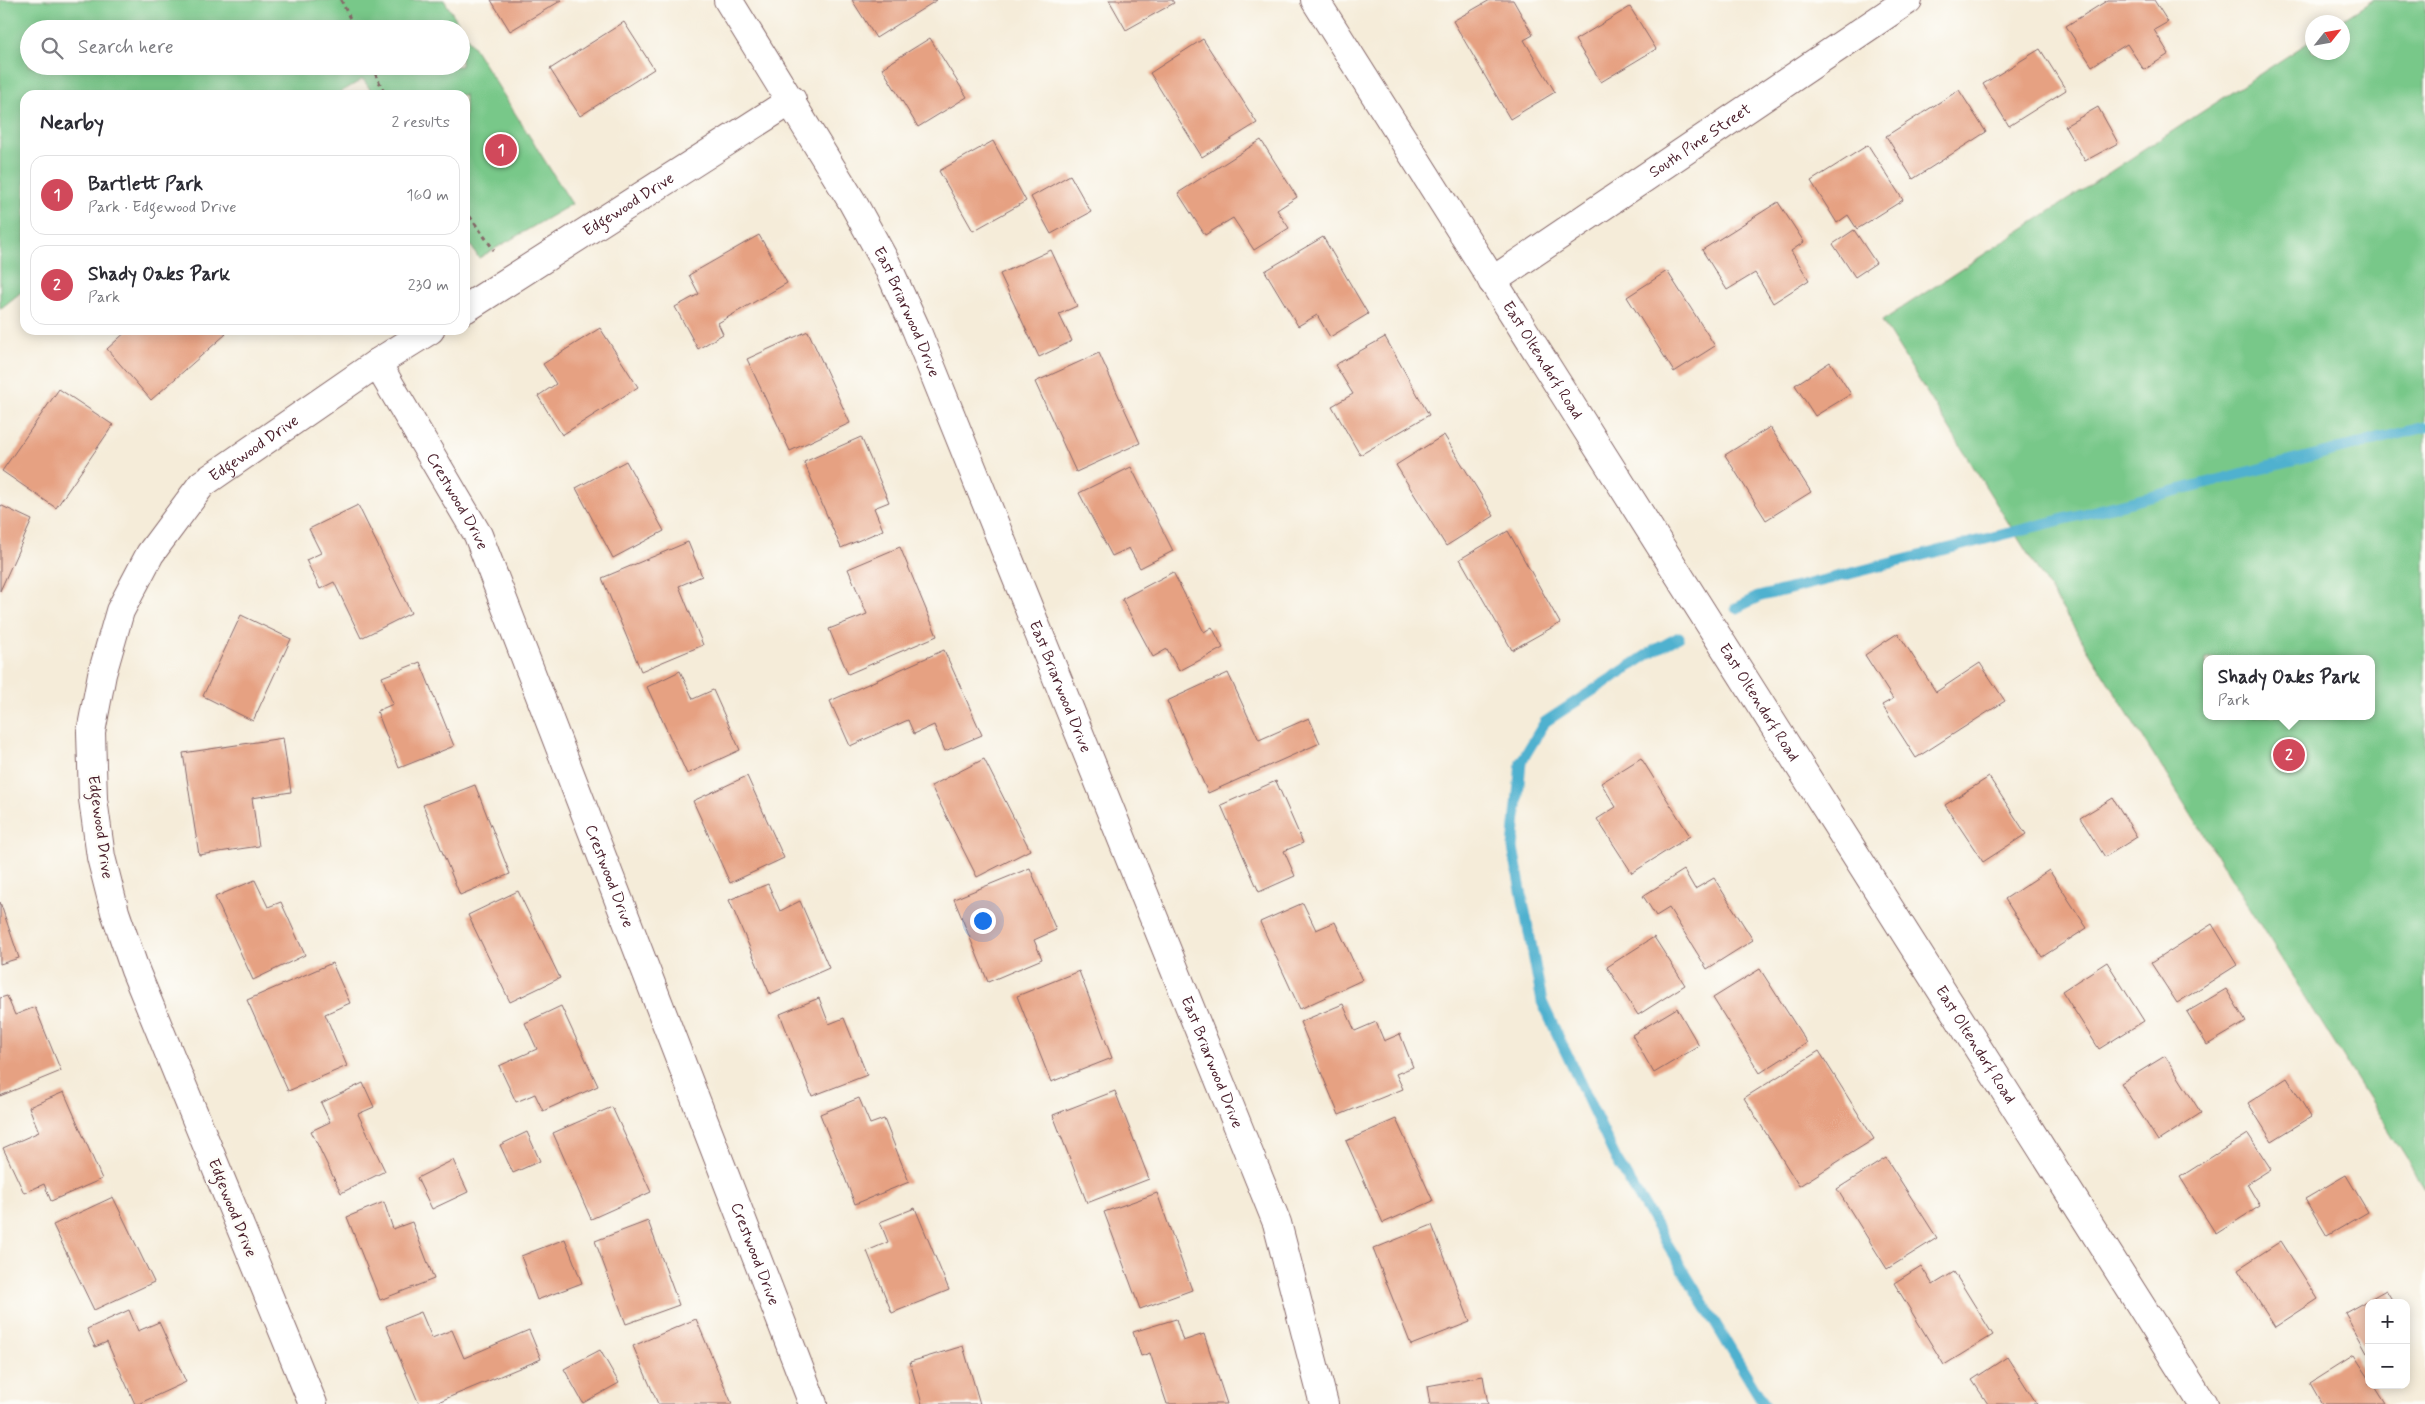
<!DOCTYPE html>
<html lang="en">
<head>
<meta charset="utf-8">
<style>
  :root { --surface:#fff; --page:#f2f2f3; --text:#2b2b33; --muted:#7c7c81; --line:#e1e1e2; --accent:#d1495b }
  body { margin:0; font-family:Mynerve,sans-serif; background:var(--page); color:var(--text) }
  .controls { position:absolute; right:15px; bottom:15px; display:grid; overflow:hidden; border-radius:10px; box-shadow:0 2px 12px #0003 }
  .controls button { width:45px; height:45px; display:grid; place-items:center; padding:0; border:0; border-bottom:1px solid var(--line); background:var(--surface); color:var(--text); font:25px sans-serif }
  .compass { position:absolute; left:2305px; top:15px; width:45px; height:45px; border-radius:50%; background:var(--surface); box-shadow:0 2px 12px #0003; rotate:59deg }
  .you { position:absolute; left:982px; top:920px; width:18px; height:18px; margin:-12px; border:4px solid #fff; border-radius:50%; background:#1a73e8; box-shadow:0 0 0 8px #1a73e833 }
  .badge { display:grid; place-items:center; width:32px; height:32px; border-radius:50%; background:var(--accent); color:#fff; font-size:16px; font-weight:700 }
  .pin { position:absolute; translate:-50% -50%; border:2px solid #fff; box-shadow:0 1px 5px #0006 }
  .popup { position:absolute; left:2203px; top:655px; width:172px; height:65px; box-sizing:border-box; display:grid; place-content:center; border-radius:10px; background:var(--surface); filter:drop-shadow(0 1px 4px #0005); font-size:16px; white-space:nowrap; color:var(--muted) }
  .popup b { font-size:19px; color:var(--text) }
  .popup::after { content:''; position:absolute; left:50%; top:100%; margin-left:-10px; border:10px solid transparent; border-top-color:var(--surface) }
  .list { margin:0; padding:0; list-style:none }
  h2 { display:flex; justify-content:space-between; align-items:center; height:65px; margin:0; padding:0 20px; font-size:21px }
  h2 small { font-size:16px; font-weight:400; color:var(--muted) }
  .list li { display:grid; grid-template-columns:32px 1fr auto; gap:15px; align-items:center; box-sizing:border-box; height:80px; margin:0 10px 10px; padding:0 10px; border:1px solid var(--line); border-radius:15px }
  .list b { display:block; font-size:19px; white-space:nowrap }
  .list p { margin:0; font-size:16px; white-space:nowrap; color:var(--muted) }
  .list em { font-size:16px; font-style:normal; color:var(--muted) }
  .icon { flex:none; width:28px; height:28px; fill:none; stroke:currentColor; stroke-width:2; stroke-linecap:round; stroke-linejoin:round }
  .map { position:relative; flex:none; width:2425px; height:1404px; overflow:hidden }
  .search { position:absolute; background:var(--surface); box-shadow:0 2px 12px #0003; left:20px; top:20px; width:450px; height:55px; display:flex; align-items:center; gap:12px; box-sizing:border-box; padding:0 18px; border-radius:28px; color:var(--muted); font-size:19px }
  .panel { position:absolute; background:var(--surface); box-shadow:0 2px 12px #0003; left:20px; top:90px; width:450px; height:245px; border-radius:15px }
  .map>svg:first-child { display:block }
</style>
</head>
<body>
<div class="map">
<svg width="2425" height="1404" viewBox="0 0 2425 1404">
  <rect width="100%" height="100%" fill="#fdfcf7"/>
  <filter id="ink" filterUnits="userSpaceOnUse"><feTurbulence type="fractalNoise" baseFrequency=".02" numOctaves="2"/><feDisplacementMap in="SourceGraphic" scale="10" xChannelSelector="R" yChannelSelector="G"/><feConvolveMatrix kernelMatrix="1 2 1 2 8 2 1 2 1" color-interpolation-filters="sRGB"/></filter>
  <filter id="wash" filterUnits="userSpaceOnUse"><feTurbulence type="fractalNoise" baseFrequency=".0096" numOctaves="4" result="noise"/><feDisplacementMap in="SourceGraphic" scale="20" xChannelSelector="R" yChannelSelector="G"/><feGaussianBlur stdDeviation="1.12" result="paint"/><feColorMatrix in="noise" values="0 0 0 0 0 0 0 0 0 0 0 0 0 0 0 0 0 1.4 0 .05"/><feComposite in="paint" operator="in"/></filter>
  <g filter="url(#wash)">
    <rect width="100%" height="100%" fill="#f5ecd9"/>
    <path fill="#78c889" stroke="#61745a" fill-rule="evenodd" d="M 0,0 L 444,0 L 572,204 L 479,258 L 465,237 L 465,95 L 374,95 L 363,79 L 336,95 L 25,95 L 25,289 L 0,309 ZM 29,29 L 461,29 L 461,66 L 29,66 Z
      M 2373,0 L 2425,0 L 2425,1188 L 1882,321 L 2312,40 L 2312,52 L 2342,52 L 2342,22 L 2339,22 ZM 2206,659 L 2372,659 L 2372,716 L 2206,716 Z"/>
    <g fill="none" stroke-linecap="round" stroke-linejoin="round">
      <path stroke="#50b1cf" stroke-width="11" d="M 1736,608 L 1758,597 L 2425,427
        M 1679,637 L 1653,651 L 1545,722 L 1521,762 L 1513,848 L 1542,1002 L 1616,1159 L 1764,1404"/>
    </g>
    <g id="blocks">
      <path fill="#e6a182" d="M 491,0 L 562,0 L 510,31 Z
        M 852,0 L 937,0 L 876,38 Z
        M 1109,0 L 1172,0 L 1174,3 L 1126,30 Z
        M 1490,0 L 1513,0 L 1533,35 L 1524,40 L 1555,92 L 1510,119 L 1453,21 Z
        M 2108,0 L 2154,0 L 2168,22 L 2154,30 L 2169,54 L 2144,70 L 2127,44 L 2092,66 L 2066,26 Z
        M 1630,7 L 1656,49 L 1601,82 L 1575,40 Z
        M 624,22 L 654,69 L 580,116 L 550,69 Z
        M 930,38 L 967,97 L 918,127 L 882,68 Z
        M 1203,39 L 1257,123 L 1202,157 L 1150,73 Z
        M 2040,49 L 2066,90 L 2009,126 L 1983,84 Z
        M 1959,90 L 1986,132 L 1913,179 L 1886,136 Z
        M 2098,107 L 2118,143 L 2085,161 L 2065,126 Z
        M 1261,140 L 1297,197 L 1277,210 L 1289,228 L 1254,250 L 1233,218 L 1205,235 L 1178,193 Z
        M 993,141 L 1026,201 L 973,231 L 939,171 Z
        M 1868,145 L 1903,200 L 1857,229 L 1848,215 L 1837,223 L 1811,181 Z
        M 1070,175 L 1091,212 L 1051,234 L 1031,197 Z
        M 1778,202 L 1804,242 L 1791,251 L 1809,280 L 1773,303 L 1755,273 L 1727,290 L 1702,250 Z
        M 1854,230 L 1876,263 L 1855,277 L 1833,244 Z
        M 759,235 L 787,283 L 718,323 L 723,334 L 698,349 L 675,307 L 699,294 L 689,275 Z
        M 1323,237 L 1368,314 L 1330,337 L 1317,315 L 1298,326 L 1265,271 Z
        M 1051,250 L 1077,306 L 1059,314 L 1072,341 L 1039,357 L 1000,274 Z
        M 1667,271 L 1715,346 L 1674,372 L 1627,297 Z
        M 600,328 L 638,387 L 562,435 L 538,396 L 556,384 L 543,364 Z
        M 128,330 L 222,330 L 226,334 L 151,400 L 107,349 Z
        M 808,331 L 850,423 L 790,451 L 747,359 Z
        M 1385,337 L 1429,415 L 1360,455 L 1332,406 L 1353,394 L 1335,365 Z
        M 1099,353 L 1140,443 L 1076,472 L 1035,382 Z
        M 1830,362 L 1851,394 L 1815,416 L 1795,385 Z
        M 59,389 L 113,425 L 56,508 L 2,471 Z
        M 1770,427 L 1811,492 L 1766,520 L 1725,455 Z
        M 1444,435 L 1494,516 L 1446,546 L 1396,465 Z
        M 861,437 L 889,502 L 874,508 L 883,530 L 841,548 L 804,462 Z
        M 626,461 L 664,531 L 613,558 L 576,488 Z
        M 1131,467 L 1173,551 L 1140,568 L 1129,548 L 1112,556 L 1079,493 Z
        M 0,505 L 32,520 L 0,591 Z
        M 358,505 L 411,613 L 361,638 L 334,582 L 320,589 L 306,560 L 321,553 L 309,529 Z
        M 1508,531 L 1560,623 L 1512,650 L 1460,559 Z
        M 688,542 L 702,576 L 679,586 L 703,645 L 641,671 L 602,578 Z
        M 900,547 L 937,636 L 848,674 L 829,629 L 867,614 L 848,569 Z
        M 1173,572 L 1204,632 L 1212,627 L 1223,648 L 1179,671 L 1167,649 L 1153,657 L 1122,599 Z
        M 241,615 L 291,639 L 253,721 L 203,696 Z
        M 1898,633 L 1936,692 L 1980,663 L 2005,701 L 1916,758 L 1882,705 L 1893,699 L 1865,655 Z
        M 944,650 L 982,735 L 945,751 L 934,725 L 914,734 L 908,720 L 850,746 L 830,701 Z
        M 420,662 L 454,746 L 399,768 L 377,711 L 393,704 L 382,677 Z
        M 680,671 L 693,699 L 713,690 L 740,750 L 687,774 L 647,687 Z
        M 1228,673 L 1259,740 L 1309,718 L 1320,743 L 1208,793 L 1167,701 Z
        M 283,738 L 291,792 L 252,798 L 259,846 L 199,855 L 183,753 Z
        M 1641,758 L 1690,836 L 1632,873 L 1597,819 L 1616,807 L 1601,783 Z
        M 984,759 L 1030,850 L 977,877 L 931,786 Z
        M 747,776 L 784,858 L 730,883 L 693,801 Z
        M 1989,777 L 2026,834 L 1983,862 L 1945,805 Z
        M 1276,781 L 1303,843 L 1284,851 L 1295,876 L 1259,892 L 1221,805 Z
        M 475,785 L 510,874 L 460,895 L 423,805 Z
        M 2113,798 L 2137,837 L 2105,857 L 2080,818 Z
        M 1030,868 L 1056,930 L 1034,940 L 1042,959 L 988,982 L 954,899 Z
        M 1684,870 L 1695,889 L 1714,878 L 1753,940 L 1707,969 L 1669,908 L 1656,916 L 1643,896 Z
        M 2049,870 L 2087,928 L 2042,957 L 2005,899 Z
        M 255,880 L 268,907 L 281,902 L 305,955 L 253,980 L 215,897 Z
        M 768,884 L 780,911 L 800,901 L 829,968 L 770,994 L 729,900 Z
        M 518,891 L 560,978 L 510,1002 L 468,915 Z
        M 0,902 L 19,958 L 0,964 Z
        M 1303,903 L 1316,930 L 1335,922 L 1362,980 L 1300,1009 L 1260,922 Z
        M 2212,924 L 2237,965 L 2177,1003 L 2151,963 Z
        M 1654,937 L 1685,985 L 1638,1015 L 1607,967 Z
        M 2107,962 L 2144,1021 L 2099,1049 L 2062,991 Z
        M 332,963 L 350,1003 L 325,1014 L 347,1066 L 288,1091 L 247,1000 Z
        M 1760,969 L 1807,1043 L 1760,1073 L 1713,998 Z
        M 1079,971 L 1112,1058 L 1051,1082 L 1017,996 Z
        M 2226,989 L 2246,1022 L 2207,1045 L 2187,1012 Z
        M 7,996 L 15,1015 L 35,1007 L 61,1071 L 0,1096 L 0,998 Z
        M 819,998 L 829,1024 L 844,1018 L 867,1075 L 812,1096 L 780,1014 Z
        M 1343,1004 L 1355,1031 L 1376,1022 L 1384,1041 L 1400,1034 L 1413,1067 L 1396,1074 L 1403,1089 L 1339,1115 L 1300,1022 Z
        M 561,1006 L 598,1086 L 543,1111 L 535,1094 L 516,1102 L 499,1066 L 537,1049 L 525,1023 Z
        M 1677,1008 L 1699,1046 L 1654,1073 L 1632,1035 Z
        M 1819,1051 L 1874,1139 L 1799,1186 L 1744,1098 Z
        M 2165,1056 L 2201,1113 L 2158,1141 L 2121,1083 Z
        M 2287,1078 L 2311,1117 L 2272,1141 L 2248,1103 Z
        M 363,1083 L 374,1107 L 358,1114 L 385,1171 L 341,1193 L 311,1131 L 330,1122 L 321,1103 Z
        M 1115,1091 L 1149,1179 L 1087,1203 L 1053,1115 Z
        M 64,1092 L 102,1179 L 51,1201 L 44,1184 L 24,1193 L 3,1148 L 39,1132 L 29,1107 Z
        M 859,1098 L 870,1124 L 884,1119 L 909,1182 L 855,1204 L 820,1114 Z
        M 612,1107 L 651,1192 L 591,1219 L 553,1133 Z
        M 1396,1119 L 1433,1201 L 1383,1223 L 1346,1141 Z
        M 527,1132 L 540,1161 L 513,1173 L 500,1145 Z
        M 2248,1134 L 2271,1169 L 2247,1184 L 2260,1206 L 2216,1234 L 2180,1177 Z
        M 1886,1158 L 1937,1238 L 1887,1269 L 1837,1189 Z
        M 453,1160 L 468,1192 L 432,1209 L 417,1178 Z
        M 2346,1175 L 2368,1212 L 2327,1236 L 2305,1199 Z
        M 1157,1193 L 1192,1290 L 1140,1309 L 1104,1212 Z
        M 113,1197 L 154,1282 L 94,1310 L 53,1225 Z
        M 384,1202 L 393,1229 L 412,1222 L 434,1279 L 380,1300 L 347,1217 Z
        M 915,1208 L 949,1290 L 892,1313 L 867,1251 L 888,1242 L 880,1222 Z
        M 648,1221 L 679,1305 L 626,1324 L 595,1241 Z
        M 1432,1225 L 1470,1322 L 1411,1345 L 1373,1249 Z
        M 565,1239 L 582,1283 L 537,1300 L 521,1256 Z
        M 2281,1241 L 2318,1299 L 2275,1327 L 2238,1269 Z
        M 1921,1266 L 1933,1285 L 1954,1272 L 1993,1335 L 1944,1365 L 1894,1283 Z
        M 2386,1290 L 2394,1303 L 2369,1303 L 2369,1351 L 2367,1352 L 2345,1313 Z
        M 129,1310 L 138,1331 L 159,1322 L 186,1382 L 138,1404 L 135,1404 L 107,1342 L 95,1347 L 87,1329 Z
        M 421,1312 L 432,1338 L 452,1330 L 464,1358 L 529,1330 L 541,1359 L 433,1404 L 419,1404 L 386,1326 Z
        M 696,1319 L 732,1404 L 658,1404 L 633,1346 Z
        M 1176,1319 L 1183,1341 L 1204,1334 L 1227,1404 L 1167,1404 L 1150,1353 L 1141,1356 L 1133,1332 Z
        M 963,1346 L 980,1404 L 922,1404 L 910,1362 Z
        M 600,1350 L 619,1383 L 583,1403 L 564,1369 Z
        M 2354,1355 L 2369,1378 L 2369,1385 L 2373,1385 L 2385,1404 L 2322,1404 L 2310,1383 Z
        M 2007,1357 L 2037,1404 L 1988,1404 L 1972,1380 Z
        M 1483,1376 L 1488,1404 L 1430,1404 L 1427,1386 Z"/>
    </g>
  </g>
  <g filter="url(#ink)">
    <use href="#blocks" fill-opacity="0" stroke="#866768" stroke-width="1"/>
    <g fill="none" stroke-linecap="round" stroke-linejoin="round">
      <g stroke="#866768" stroke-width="30">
        <g id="minor">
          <path id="s1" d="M 728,0 L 853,203 L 886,263 L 916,329 L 1277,1223 L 1324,1404"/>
          <path id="s2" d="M 1315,0 L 2203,1404"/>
          <path id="s3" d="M 1492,281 L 1908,0"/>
          <path id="s4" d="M 465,309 L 792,100"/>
          <path id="s5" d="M 377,363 L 478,535 L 813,1404"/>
          <path id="s6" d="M 313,1404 L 135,970 L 115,912 L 101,857 L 93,799 L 91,732 L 102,674 L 120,611 L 150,554 L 202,484 L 377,363 L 430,330"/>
        </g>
      </g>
      <path stroke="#866768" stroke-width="3" stroke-dasharray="4 4" stroke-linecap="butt" d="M 341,0 L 355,29
        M 372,66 L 385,95
        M 465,210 L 494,250"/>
      <use href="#minor" stroke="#fff" stroke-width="28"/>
    </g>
  </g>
  <g text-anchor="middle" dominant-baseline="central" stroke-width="5" stroke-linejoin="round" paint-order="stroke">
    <g font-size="16" fill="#4a1f2b" stroke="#fdfcf7">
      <text stroke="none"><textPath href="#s3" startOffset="251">South Pine Street</textPath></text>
      <text stroke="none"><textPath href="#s4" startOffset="194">Edgewood Drive</textPath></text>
      <text stroke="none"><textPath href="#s1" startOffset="360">East Briarwood Drive</textPath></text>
      <text stroke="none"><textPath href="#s2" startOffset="426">East Oltendorf Road</textPath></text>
      <text stroke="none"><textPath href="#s6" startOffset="1052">Edgewood Drive</textPath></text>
      <text stroke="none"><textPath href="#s5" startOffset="160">Crestwood Drive</textPath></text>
      <text stroke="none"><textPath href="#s1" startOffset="765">East Briarwood Drive</textPath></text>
      <text stroke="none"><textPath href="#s2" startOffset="831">East Oltendorf Road</textPath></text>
      <text transform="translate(100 827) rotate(82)">Edgewood Drive</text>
      <text stroke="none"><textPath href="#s5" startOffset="565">Crestwood Drive</textPath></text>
      <text stroke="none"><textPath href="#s2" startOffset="1236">East Oltendorf Road</textPath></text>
      <text stroke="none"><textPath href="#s1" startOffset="1170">East Briarwood Drive</textPath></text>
      <text transform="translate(232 1208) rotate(68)">Edgewood Drive</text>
      <text stroke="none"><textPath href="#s5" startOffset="970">Crestwood Drive</textPath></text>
    </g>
  </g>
</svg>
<div class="controls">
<button>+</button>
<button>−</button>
</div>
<svg class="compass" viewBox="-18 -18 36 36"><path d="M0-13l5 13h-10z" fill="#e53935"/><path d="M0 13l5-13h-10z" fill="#7c7c81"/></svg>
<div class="you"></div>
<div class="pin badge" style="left:501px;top:150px">1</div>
<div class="pin badge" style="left:2289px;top:755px">2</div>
<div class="popup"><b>Shady Oaks Park</b>Park</div>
<div class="search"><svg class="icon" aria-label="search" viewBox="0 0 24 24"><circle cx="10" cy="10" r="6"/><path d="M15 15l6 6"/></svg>Search here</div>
<section class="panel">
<h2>Nearby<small>2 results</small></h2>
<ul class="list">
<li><span class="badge">1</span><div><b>Bartlett Park</b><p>Park · Edgewood Drive</p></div><em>160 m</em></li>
<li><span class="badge">2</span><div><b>Shady Oaks Park</b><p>Park</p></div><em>230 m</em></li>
</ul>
</section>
</div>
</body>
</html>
